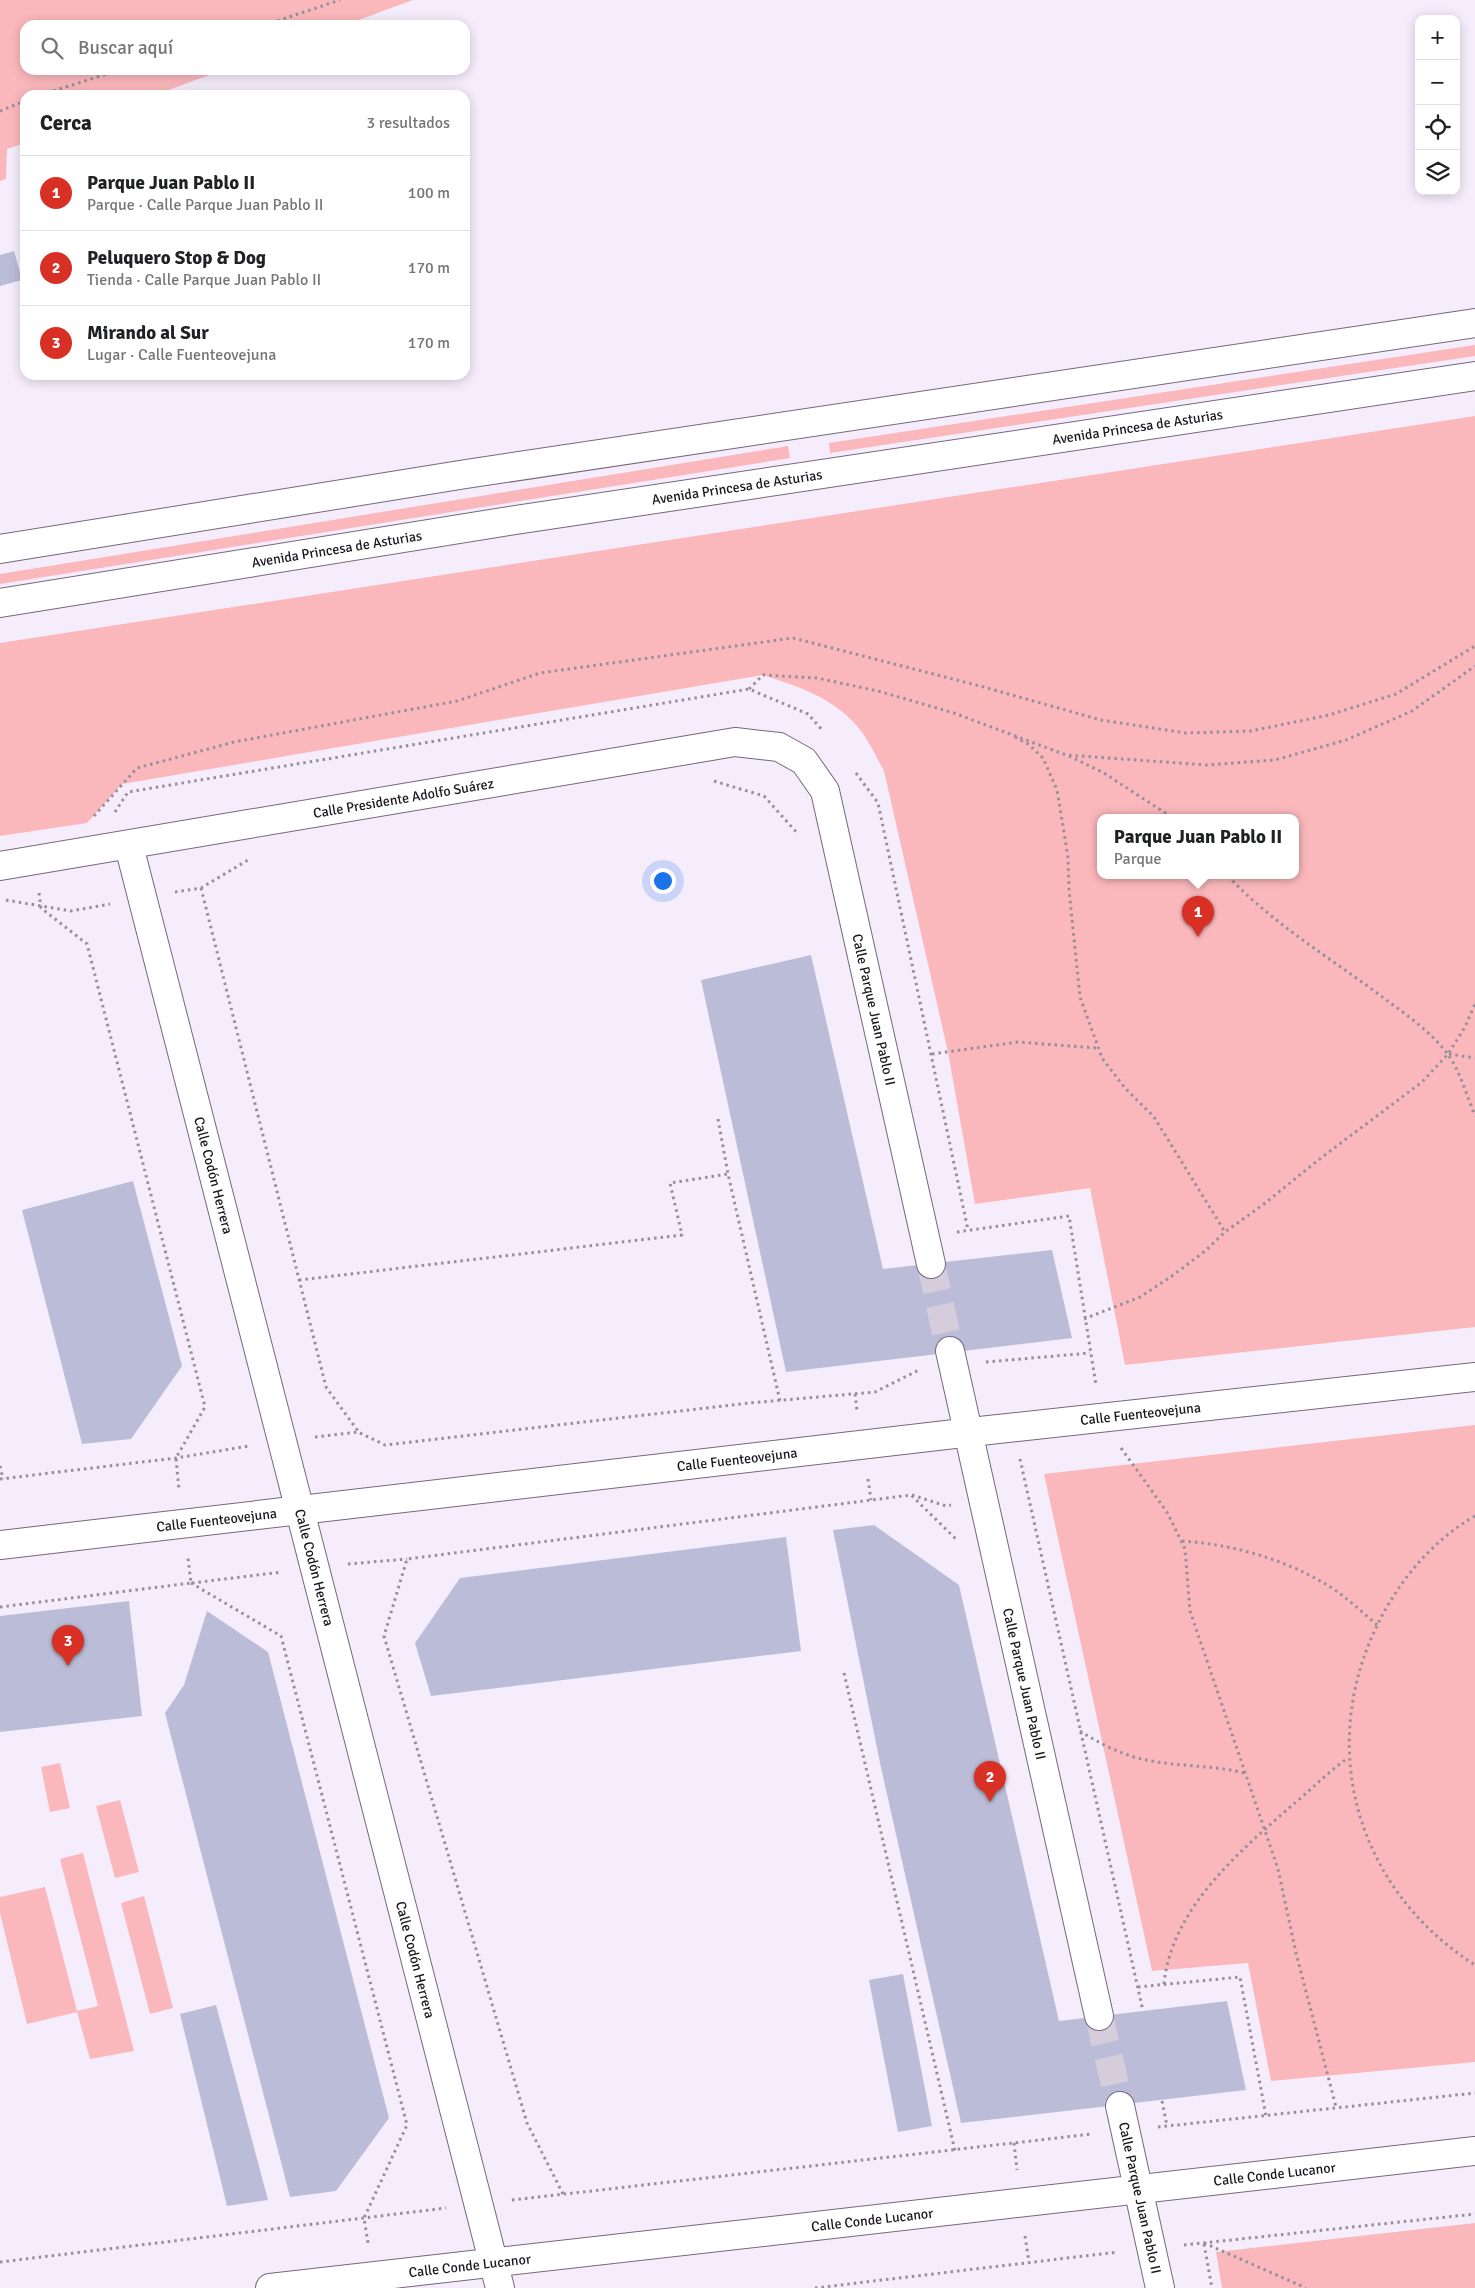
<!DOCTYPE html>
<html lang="es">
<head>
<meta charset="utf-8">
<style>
  :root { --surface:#fff; --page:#f2f2f2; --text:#202124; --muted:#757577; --line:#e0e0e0; --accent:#d93025 }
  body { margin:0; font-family:Signika,sans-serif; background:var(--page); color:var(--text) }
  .controls { position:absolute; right:15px; top:15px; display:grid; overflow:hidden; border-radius:10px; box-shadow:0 2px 12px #0003 }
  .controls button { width:45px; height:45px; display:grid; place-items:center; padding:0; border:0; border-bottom:1px solid var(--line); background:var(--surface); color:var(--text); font:25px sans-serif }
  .you { position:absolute; left:662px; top:880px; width:18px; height:18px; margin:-12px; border:4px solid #fff; border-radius:50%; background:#1a73e8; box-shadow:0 0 0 8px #1a73e833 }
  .badge { display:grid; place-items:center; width:32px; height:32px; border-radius:50%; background:var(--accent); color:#fff; font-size:16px; font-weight:700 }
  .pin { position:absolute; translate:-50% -41px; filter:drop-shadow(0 1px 2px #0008) }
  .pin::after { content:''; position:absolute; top:26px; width:18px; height:15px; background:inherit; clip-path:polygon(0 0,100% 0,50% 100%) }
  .popup { position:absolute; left:1097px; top:814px; width:202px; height:65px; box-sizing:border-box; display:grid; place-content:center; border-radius:10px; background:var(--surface); filter:drop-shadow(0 1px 4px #0005); font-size:16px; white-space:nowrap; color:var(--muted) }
  .popup b { font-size:19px; color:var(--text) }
  .popup::after { content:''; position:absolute; left:50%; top:100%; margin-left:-10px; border:10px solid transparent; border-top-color:var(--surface) }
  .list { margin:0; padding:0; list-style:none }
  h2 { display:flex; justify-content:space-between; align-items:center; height:65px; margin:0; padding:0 20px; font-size:21px }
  h2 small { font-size:16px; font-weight:400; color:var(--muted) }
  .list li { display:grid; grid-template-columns:32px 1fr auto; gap:15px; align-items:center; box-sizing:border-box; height:75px; padding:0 20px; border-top:1px solid var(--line) }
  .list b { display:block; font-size:19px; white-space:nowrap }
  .list p { margin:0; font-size:16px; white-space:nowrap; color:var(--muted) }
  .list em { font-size:16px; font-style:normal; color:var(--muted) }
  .icon { flex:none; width:28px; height:28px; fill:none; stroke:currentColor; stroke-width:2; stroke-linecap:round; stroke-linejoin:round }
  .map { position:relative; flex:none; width:1475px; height:2288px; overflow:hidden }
  .search { position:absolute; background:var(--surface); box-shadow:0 2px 12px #0003; left:20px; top:20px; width:450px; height:55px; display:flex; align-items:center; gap:12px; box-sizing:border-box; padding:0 18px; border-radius:15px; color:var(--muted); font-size:19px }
  .panel { position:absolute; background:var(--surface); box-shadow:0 2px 12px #0003; left:20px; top:90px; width:450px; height:290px; border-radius:15px }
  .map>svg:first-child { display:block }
</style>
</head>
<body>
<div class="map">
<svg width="1475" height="2288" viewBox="0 0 1475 2288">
  <rect width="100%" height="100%" fill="#f6edfc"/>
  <path fill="#fbb8bc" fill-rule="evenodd" d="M 0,0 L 413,0 L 345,25 L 25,25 L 25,70 L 223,70 L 155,95 L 25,95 L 25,143 L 7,149 L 6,179 L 0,181 Z
    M 1475,345 L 1475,356 L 830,453 L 829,443 Z
    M 1475,416 L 1475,1327 L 1125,1365 L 1090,1188 L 975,1204 L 948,1052 L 884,771 C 877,758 870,743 861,731 C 837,699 800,687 763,675 L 122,784 L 87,823 L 0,836 L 0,643 ZM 1100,818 L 1296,818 L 1296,876 L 1100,876 Z
    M 788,446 L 790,458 L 0,584 L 0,574 Z
    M 1475,1425 L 1475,2062 L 1271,2081 L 1248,1963 L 1152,1971 L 1044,1474 Z
    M 60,1763 L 70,1808 L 50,1812 L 41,1767 Z
    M 120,1800 L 139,1872 L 115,1878 L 96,1806 Z
    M 83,1853 L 134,2051 L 90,2059 L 77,2012 L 27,2024 L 0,1913 L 0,1897 L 45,1887 L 77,2011 L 98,2006 L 60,1859 Z
    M 144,1896 L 173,2008 L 150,2014 L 121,1903 Z
    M 1475,2223 L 1475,2288 L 1222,2288 L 1216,2252 Z"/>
  <path fill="#bbbdd8" d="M 14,251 L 22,280 L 0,286 L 0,255 Z
    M 811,955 L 883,1269 L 1052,1250 L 1072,1338 L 786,1372 L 701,980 Z
    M 133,1181 L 182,1366 L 131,1439 L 82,1444 L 22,1210 Z
    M 874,1525 L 959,1585 L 1059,2021 L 1227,2001 L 1246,2090 L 961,2123 L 880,1763 L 833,1530 Z
    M 786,1537 L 801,1651 L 431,1696 L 415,1643 L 460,1578 Z
    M 129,1601 L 142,1716 L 0,1732 L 0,1616 Z
    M 207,1611 L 268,1652 L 389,2118 L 336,2191 L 290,2197 L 165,1713 L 184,1685 Z
    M 903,1974 L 932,2126 L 898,2132 L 869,1980 Z
    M 216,2005 L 268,2200 L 227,2206 L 180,2014 Z"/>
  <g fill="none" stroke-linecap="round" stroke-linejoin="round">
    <path stroke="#d5cddb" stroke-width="28" stroke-dasharray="28 14" stroke-linecap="butt" d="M 931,1264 L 950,1351
      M 1099,2016 L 1120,2106"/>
    <g stroke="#76677e" stroke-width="30">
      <g id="street">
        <path id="s1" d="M 129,846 L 500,2288"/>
        <path id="s2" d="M 0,866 L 735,742 L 779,747 L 804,761 L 825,791 L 931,1264"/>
        <path id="s3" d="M 950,1351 L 1099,2016"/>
        <path id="s4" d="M 0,1545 L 989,1430 L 1475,1377"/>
        <path id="s5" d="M 1120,2106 L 1160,2288"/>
        <path id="s6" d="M 270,2288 L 1475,2151"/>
      </g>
    </g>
    <g stroke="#76677e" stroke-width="30">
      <g id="secondary">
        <path d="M 0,549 L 466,474 L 1475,323"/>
        <path id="s7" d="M 0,603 L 509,521 L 1475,376"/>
      </g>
    </g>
    <path stroke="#968f9b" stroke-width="3" stroke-dasharray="2.5 4" stroke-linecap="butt" d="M 265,25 L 340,0
      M 41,95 L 119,70
      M 0,111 L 25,101
      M 749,689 L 763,675 L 817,678 L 878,691 L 954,713 L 1066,755 L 1207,765 L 1275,760 L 1346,740 L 1412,711 L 1475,666
      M 1015,737 L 1028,744 L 1043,758 L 1057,790 L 1068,857 L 1069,890 L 1080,997 L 1102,1058 L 1125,1088 L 1154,1117 L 1225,1232
      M 1069,756 L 1104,773 L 1173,818
      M 856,773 L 878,803 L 968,1230
      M 714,781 L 764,796 L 798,834
      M 115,812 L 128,792 L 749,689 L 808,714 L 822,730
      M 94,816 L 137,768 L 234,742 L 457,701 L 540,673 L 793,638 L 980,686 L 1101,720 L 1186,733 L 1251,731 L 1329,715 L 1396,694 L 1475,646
      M 1228,876 C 1273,924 1329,957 1381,996 C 1404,1013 1429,1030 1447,1053 C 1460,1071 1467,1096 1475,1116
      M 201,888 L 326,1387 L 358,1431
      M 175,892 L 201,888 L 248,860
      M 39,893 L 41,908 L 87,944 L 205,1407 L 176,1458 L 179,1490
      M 6,900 L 71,911 L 110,904
      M 932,1054 L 1018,1042 L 1097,1048
      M 1449,1054 L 1475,1058
      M 718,1119 L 728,1174 L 780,1401
      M 957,1232 L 1069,1216 L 1096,1385
      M 299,1280 L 682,1235 L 670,1183 L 728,1174
      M 1084,1319 L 1140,1297 L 1172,1276 L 1205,1251 L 1225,1232 L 1264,1204 L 1317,1161 L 1422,1082 L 1448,1054 L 1465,1027 L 1475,1004
      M 986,1362 L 1090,1353
      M 855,1394 L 857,1411
      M 315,1437 L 358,1432 L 385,1445 L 749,1403 L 875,1392 L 919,1370
      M 1121,1448 L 1167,1512 L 1185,1549 L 1190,1611 L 1278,1869 L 1296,1953 L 1336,2107
      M 1020,1459 L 1143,2011
      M 0,1466 L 3,1479
      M 0,1479 L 176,1458 L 249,1446
      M 868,1479 L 871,1500
      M 912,1495 L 946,1506 L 951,1505
      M 1475,1516 C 1435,1539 1404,1575 1383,1614 C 1314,1741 1354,1888 1475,1965
      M 1182,1541 C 1229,1544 1281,1558 1322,1582 C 1342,1593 1360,1610 1377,1625
      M 348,1564 L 407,1559
      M 191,1583 L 281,1636 L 407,2125 L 364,2218 L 368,2243
      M 192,1583 L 282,1572
      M 0,1607 L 191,1583 L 188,1558
      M 844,1673 L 955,2151
      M 1080,1731 C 1102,1745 1126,1757 1152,1761 C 1182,1767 1213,1765 1244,1773
      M 1164,1984 C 1171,1908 1242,1849 1296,1802 C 1314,1787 1329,1771 1348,1758
      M 1138,1987 L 1240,1977 L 1266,2116
      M 1162,2101 L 1167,2126
      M 1158,2127 L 1475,2093
      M 1014,2143 L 1017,2170
      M 563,2194 L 527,2123 L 384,1636 L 407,1559 L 911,1495 L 957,1540
      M 512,2200 L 1092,2134
      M 1025,2236 L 1029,2262
      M 1204,2243 L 1306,2288
      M 1204,2244 L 1212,2288
      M 1184,2245 L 1475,2214
      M 0,2262 L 446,2208
      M 815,2288 L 1118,2252"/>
    <use href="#street" stroke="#fff" stroke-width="28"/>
    <use href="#secondary" stroke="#fff" stroke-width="28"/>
  </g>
  <g text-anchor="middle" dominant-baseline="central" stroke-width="4.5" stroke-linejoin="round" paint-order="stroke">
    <g font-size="14" fill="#1b161e" stroke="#fff">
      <text stroke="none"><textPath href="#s7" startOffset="1151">Avenida Princesa de Asturias</textPath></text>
      <text stroke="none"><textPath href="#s7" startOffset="746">Avenida Princesa de Asturias</textPath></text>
      <text stroke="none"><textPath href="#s7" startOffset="341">Avenida Princesa de Asturias</textPath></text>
      <text stroke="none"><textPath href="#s2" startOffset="409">Calle Presidente Adolfo Suárez</textPath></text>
      <text stroke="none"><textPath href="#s2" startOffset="1079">Calle Parque Juan Pablo II</textPath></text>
      <text stroke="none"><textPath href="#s1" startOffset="340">Calle Codón Herrera</textPath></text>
      <text stroke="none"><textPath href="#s4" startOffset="1148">Calle Fuenteovejuna</textPath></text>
      <text stroke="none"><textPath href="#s4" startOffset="742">Calle Fuenteovejuna</textPath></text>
      <text stroke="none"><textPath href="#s4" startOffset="218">Calle Fuenteovejuna</textPath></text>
      <text stroke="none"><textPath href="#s1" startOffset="745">Calle Codón Herrera</textPath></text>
      <text stroke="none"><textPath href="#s3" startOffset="341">Calle Parque Juan Pablo II</textPath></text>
      <text stroke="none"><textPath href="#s1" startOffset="1150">Calle Codón Herrera</textPath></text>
      <text stroke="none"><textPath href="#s6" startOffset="1011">Calle Conde Lucanor</textPath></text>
      <text stroke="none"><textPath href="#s5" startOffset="94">Calle Parque Juan Pablo II</textPath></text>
      <text stroke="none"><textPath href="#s6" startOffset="606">Calle Conde Lucanor</textPath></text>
      <text stroke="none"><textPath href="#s6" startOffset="201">Calle Conde Lucanor</textPath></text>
    </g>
  </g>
</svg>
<div class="controls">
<button>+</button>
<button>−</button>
<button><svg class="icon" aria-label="locate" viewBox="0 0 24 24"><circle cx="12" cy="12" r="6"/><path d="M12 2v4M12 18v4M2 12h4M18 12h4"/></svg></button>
<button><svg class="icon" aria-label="layers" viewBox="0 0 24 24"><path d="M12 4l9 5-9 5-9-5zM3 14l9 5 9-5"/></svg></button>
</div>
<div class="you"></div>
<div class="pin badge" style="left:1198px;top:937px">1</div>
<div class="popup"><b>Parque Juan Pablo II</b>Parque</div>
<div class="pin badge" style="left:990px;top:1802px">2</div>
<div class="pin badge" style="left:68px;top:1666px">3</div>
<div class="search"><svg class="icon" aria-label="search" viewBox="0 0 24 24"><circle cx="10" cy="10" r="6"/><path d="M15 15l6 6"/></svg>Buscar aquí</div>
<section class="panel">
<h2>Cerca<small>3 resultados</small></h2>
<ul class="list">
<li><span class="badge">1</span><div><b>Parque Juan Pablo II</b><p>Parque · Calle Parque Juan Pablo II</p></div><em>100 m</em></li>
<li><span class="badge">2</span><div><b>Peluquero Stop &amp; Dog</b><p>Tienda · Calle Parque Juan Pablo II</p></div><em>170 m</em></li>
<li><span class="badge">3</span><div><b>Mirando al Sur</b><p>Lugar · Calle Fuenteovejuna</p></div><em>170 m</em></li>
</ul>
</section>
</div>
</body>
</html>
